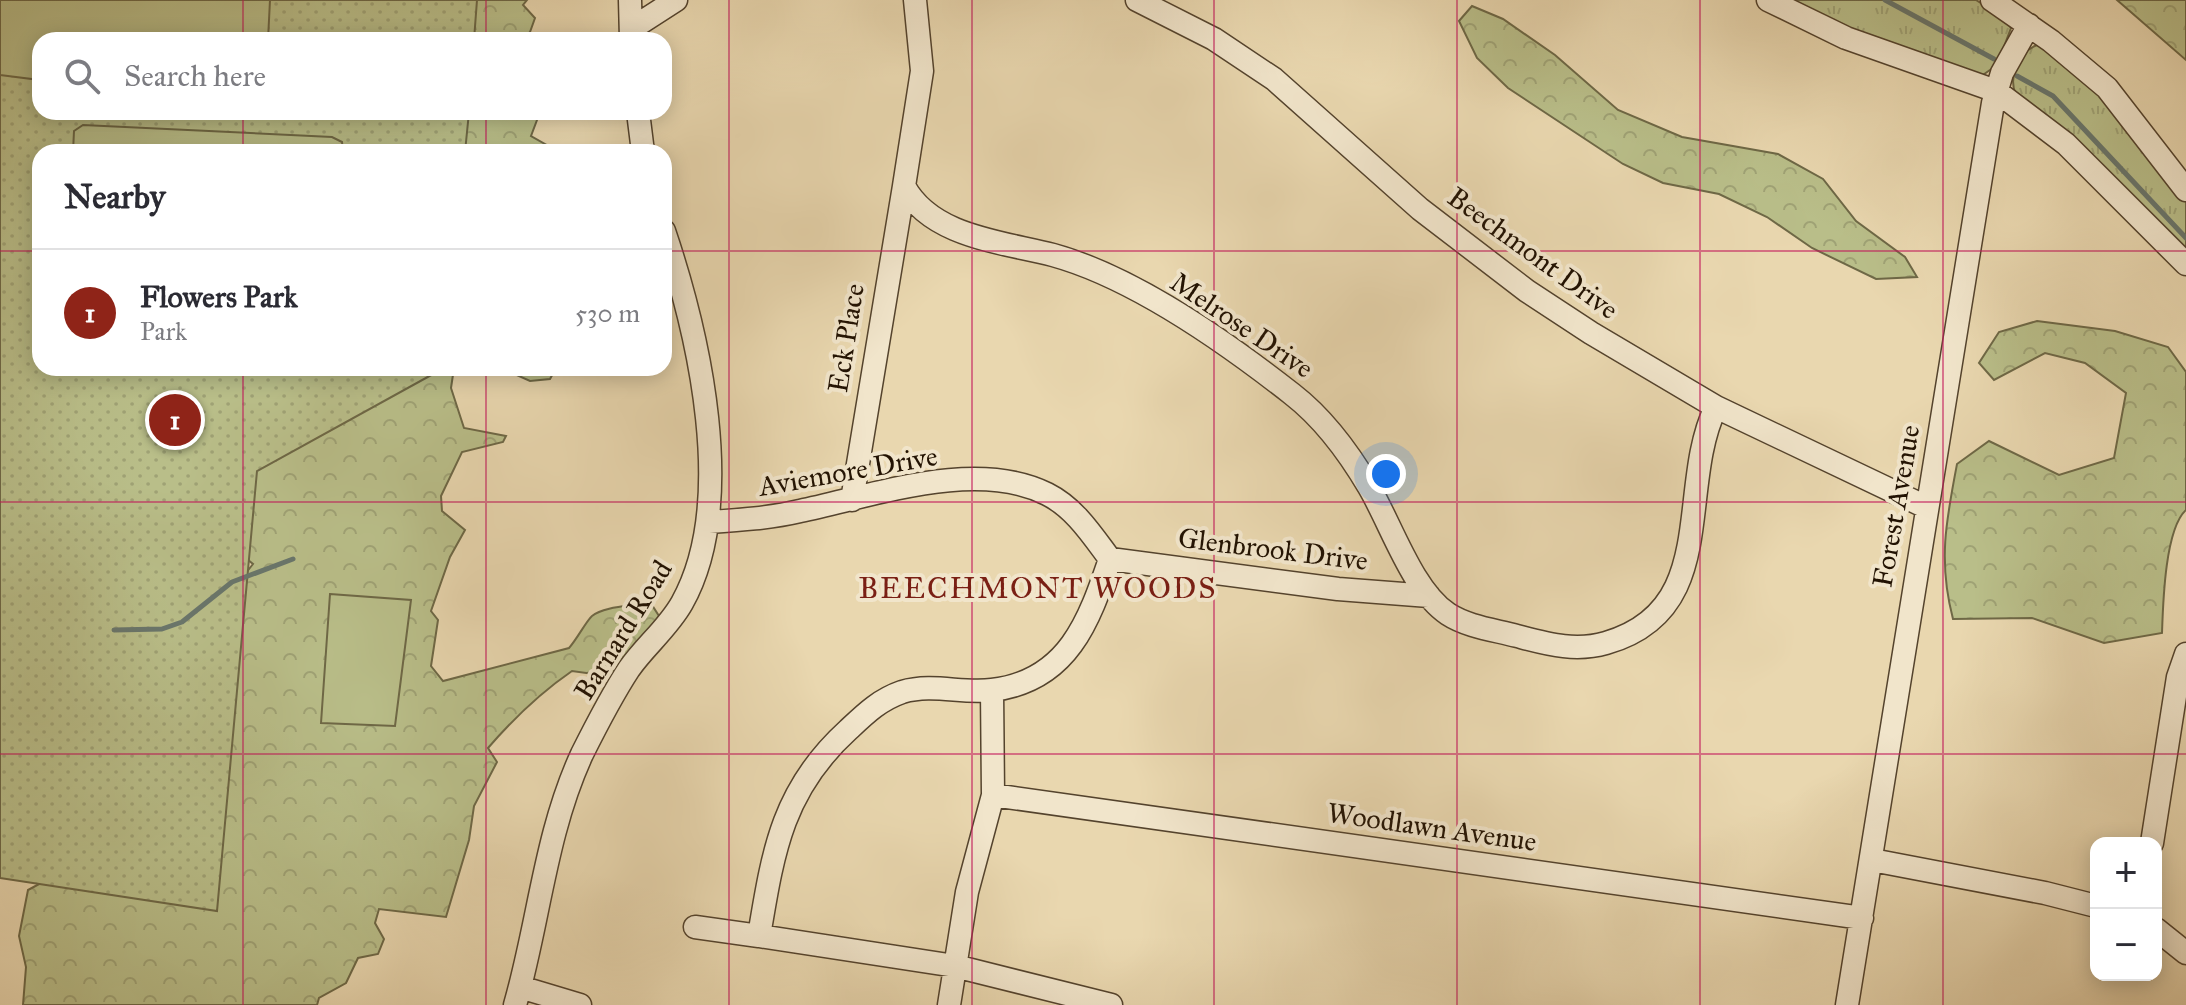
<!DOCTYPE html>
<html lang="en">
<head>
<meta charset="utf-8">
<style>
  :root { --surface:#fff; --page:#f2f2f3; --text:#2b2b33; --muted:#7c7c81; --line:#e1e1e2; --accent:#8f2418 }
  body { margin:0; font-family:"IM FELL Great Primer",serif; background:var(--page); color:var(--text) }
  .controls { position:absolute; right:24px; bottom:24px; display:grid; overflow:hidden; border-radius:16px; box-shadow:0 4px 20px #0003 }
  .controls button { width:72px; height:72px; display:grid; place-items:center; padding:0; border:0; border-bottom:2px solid var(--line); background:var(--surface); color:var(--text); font:40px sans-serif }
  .you { position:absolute; left:1386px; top:474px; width:28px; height:28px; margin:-20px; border:6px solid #fff; border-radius:50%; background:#1a73e8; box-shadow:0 0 0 12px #1a73e833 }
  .badge { display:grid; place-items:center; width:52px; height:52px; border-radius:50%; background:var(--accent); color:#fff; font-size:26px; font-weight:700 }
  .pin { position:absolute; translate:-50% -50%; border:4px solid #fff; box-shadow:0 2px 8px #0006 }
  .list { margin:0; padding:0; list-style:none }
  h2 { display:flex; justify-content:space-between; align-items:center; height:104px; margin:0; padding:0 32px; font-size:34px }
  h2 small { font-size:26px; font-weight:400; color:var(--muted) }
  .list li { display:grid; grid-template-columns:52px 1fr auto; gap:24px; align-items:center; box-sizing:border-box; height:128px; padding:0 32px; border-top:2px solid var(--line) }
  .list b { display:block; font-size:30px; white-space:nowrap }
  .list p { margin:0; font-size:26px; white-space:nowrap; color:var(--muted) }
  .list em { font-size:26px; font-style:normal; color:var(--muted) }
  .icon { flex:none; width:44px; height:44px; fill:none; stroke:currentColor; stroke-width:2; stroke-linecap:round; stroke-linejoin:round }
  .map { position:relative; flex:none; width:2186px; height:1005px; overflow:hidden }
  .search { position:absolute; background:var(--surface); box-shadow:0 4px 20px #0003; left:32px; top:32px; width:640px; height:88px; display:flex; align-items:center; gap:20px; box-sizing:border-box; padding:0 28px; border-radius:24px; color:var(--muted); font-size:30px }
  .panel { position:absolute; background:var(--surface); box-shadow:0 4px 20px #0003; left:32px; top:144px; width:640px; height:232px; border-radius:24px }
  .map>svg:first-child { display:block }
</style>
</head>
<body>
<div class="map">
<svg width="2186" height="1005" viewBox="0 0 2186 1005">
  <defs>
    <pattern id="grass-tufts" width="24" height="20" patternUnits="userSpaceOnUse" patternTransform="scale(2)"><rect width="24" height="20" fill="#b9be89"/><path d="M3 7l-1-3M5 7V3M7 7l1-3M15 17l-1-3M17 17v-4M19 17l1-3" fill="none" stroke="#9fa275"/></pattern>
    <pattern id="forest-crowns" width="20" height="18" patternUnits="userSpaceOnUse" patternTransform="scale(2)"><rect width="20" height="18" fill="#b9be89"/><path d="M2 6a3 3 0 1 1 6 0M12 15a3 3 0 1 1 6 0" fill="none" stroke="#9fa275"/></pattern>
    <pattern id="park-dots" width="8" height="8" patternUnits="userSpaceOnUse" patternTransform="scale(2)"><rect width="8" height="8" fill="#b9be89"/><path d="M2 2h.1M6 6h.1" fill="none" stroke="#9fa275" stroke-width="1.8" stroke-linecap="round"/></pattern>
  </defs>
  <rect width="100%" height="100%" fill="#e9d7af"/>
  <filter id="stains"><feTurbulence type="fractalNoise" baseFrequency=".0025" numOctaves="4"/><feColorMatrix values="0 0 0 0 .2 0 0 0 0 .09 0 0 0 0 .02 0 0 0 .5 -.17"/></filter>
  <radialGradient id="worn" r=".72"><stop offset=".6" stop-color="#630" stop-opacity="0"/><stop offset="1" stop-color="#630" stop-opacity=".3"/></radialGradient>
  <path fill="url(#grass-tufts)" stroke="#6e6846" stroke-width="2" d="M 1779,0 L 1976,0 L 2004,18 L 2011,28 L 1997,65 L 1980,77 L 1871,42 Z
    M 2037,45 L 2046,48 L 2107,96 L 2186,200 L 2186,255 L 2016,95 C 2008,78 2018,52 2037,45 Z"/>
  <path fill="url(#forest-crowns)" stroke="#6e6846" stroke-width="2" d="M 324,0 L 527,0 L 523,5 L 535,18 L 530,32 L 521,40 L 302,40 Z
    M 2117,0 L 2186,0 L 2186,60 Z
    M 1472,6 L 1503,19 L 1555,55 L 1618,110 L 1682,137 L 1778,154 L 1823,179 L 1856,221 L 1905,257 L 1917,277 L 1876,279 L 1812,248 L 1767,217 L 1719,194 L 1663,183 L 1623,164 L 1508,88 L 1477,58 L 1459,21 Z
    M 332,112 L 540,112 L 531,136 L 559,152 L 356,152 Z
    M 2037,321 L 2115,331 L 2168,347 L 2186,372 L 2186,510 C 2165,529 2163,603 2162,633 L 2104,643 L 2032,618 L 1953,619 C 1938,562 1946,521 1957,464 L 1989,441 L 2059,475 L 2114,458 L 2126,393 L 2085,363 L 2045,353 L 1994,380 L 1979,363 L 1999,332 Z
    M 0,360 L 40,368 L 454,368 L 451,388 L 464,428 L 506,436 L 503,442 L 462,452 L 441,496 L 442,511 L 465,530 L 450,557 L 431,611 L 438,620 L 431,666 L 443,681 L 569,648 C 577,639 587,620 592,616 C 604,606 634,606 650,602 L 659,616 L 615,677 L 572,671 C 540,693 514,718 488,748 L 497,762 L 474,806 L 469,840 L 446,917 L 379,909 L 375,923 L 384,939 L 378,954 L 358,958 L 346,983 L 319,998 L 317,1005 L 23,1005 L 26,967 L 19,936 L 28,890 L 56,875 L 184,651 L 253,564 Z
    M 501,368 L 556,368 L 550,379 L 530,381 Z"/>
  <path fill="url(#park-dots)" stroke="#6e6846" stroke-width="2" d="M 0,0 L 477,0 L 474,40 L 40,40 L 40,112 L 469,112 L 465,152 L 40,152 L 40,368 L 444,368 L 257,471 L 217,911 L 0,878 Z"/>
  <path fill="#b9be89" stroke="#6e6846" stroke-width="2" d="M 0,0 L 270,0 L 268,40 L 40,40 L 40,80 L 0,75 Z
    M 83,125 L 332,137 L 342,142 L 343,152 L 73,152 L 74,131 Z
    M 330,594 L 411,600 L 395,726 L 321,723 Z"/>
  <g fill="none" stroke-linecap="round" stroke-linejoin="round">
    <path stroke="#69766c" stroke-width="5" d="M 1885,0 L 1994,59
      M 2017,76 L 2053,96 L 2186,238
      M 114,630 L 162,629 L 182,622 L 232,582 L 293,559"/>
    <g stroke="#54432d" stroke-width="25">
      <path id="minor" d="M 630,0 L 631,39
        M 915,0 L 922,71 L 904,186 C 931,237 1003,242 1053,255 C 1133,277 1227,343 1292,394 C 1323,418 1349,453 1369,487 C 1391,524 1412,590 1448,614 C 1468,627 1495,630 1517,636 C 1548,644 1575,652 1606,643 C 1721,610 1676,489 1716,407
        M 1137,0 L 1214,39 L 1274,79 L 1420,209 L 1527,291 L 1591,333 L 1716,407 L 1926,507
        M 1768,0 L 1846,38 L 1996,91 L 2066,144 L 2186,264
        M 1992,0 L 2051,41 L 2107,88 L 2186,190
        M 631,29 L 676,0
        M 638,112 L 643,152
        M 852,500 L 904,186
        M 709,522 C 740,520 770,518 800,511 C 873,496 975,458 1047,494 C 1075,508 1092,535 1110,559 C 1089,621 1068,681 992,690 C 962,694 933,683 902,692 C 879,700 865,714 848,730 C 782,790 773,852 759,936 L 955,966 L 1111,1005
        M 1110,559 L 1338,589 L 1429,596
        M 993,795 L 1862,918
        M 2152,843 L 2178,677 L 2186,654
        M 1872,860 L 2045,893 L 2096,906
        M 695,927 L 759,936
        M 2156,929 L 2186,953
        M 520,987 L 580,1005
        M 515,1005 C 539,922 545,834 582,754 C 596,726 612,695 629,669 C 645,646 668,628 682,603 C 738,503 699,335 664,231
        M 949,1005 L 967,892 L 993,795 L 992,690
        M 1847,1005 L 1993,103 L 2002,73 L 2029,25"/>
    </g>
    <use href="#minor" stroke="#f1e5cb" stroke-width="22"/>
  </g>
  <path fill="none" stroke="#c2185b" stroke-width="2" stroke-opacity="0.55" d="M 243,0 L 243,40M 486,0 L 486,40M 729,0 L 729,1005M 972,0 L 972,1005M 1214,0 L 1214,1005M 1457,0 L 1457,1005M 1700,0 L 1700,1005M 1943,0 L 1943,1005M 243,112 L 243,152M 486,112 L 486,152M 0,251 L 40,251M 664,251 L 2186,251M 243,368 L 243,1005M 486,368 L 486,1005M 0,502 L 2186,502M 0,754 L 2186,754"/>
  <g text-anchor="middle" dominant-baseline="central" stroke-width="8" stroke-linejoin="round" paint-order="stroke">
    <g font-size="28" fill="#221202" stroke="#f1e5cb">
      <text transform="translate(1533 253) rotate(36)">Beechmont Drive</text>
      <text transform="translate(1242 325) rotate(34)">Melrose Drive</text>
      <text transform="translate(846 338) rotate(-81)">Eck Place</text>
      <text transform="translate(848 471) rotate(-10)">Aviemore Drive</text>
      <text transform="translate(1896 506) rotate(-80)">Forest Avenue</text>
      <text transform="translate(1273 549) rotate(7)">Glenbrook Drive</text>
      <text transform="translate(623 630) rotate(-58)">Barnard Road</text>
      <text transform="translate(1432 827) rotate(8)">Woodlawn Avenue</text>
    </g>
    <g font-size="30" letter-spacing="2" fill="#7a1f14" stroke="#f1e5cb">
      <text x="1038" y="588">BEECHMONT WOODS</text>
    </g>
  </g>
  <rect width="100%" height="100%" filter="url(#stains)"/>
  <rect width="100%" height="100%" fill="url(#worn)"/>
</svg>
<div class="controls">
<button>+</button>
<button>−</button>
</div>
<div class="you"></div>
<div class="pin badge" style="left:175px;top:420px">1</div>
<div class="search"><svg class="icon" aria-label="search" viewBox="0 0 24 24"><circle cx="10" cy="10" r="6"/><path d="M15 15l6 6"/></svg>Search here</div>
<section class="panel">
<h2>Nearby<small></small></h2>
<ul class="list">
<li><span class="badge">1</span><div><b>Flowers Park</b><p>Park</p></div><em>530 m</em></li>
</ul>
</section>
</div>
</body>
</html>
